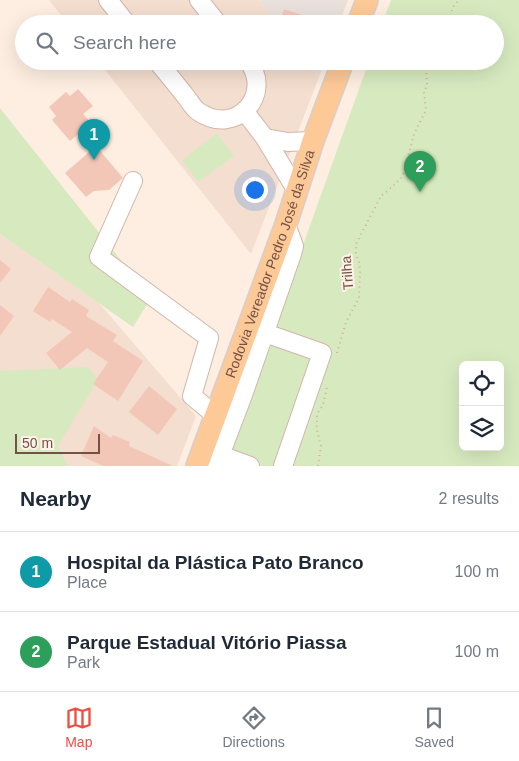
<!DOCTYPE html>
<html lang="en">
<head>
<meta charset="utf-8">
<style>
  :root { --surface:#fff; --page:#f6f6f7; --text:#1f2937; --muted:#747a83; --line:#e0e1e3; --accent:#ea5042 }
  body { margin:0; font-family:Arial,sans-serif; background:var(--page); color:var(--text) }
  .controls { position:absolute; right:15px; bottom:15px; display:grid; overflow:hidden; border-radius:8px; box-shadow:0 5px 20px #0002 }
  .controls button { width:45px; height:45px; display:grid; place-items:center; padding:0; border:0; border-bottom:1px solid var(--line); background:var(--surface); color:var(--text); font:25px sans-serif }
  .scale { position:absolute; left:15px; bottom:12px; width:85px; box-sizing:border-box; padding-left:5px; border:2px solid #745147; border-top:0; font-size:14px; line-height:18px; white-space:nowrap; color:#745147; -webkit-text-stroke:4px #fff2e7; paint-order:stroke }
  .you { position:absolute; left:254px; top:189px; width:18px; height:18px; margin:-12px; border:4px solid #fff; border-radius:50%; background:#1a73e8; box-shadow:0 0 0 8px #1a73e833 }
  .badge { display:grid; place-items:center; width:32px; height:32px; border-radius:50%; background:var(--accent); color:#fff; font-size:16px; font-weight:700 }
  .pin { position:absolute; translate:-50% -41px; filter:drop-shadow(0 1px 2px #0008) }
  .pin::after { content:''; position:absolute; top:26px; width:18px; height:15px; background:inherit; clip-path:polygon(0 0,100% 0,50% 100%) }
  .list { margin:0; padding:0; list-style:none }
  h2 { display:flex; justify-content:space-between; align-items:center; height:65px; margin:0; padding:0 20px; font-size:21px }
  h2 small { font-size:16px; font-weight:400; color:var(--muted) }
  .list li { display:grid; grid-template-columns:32px 1fr auto; gap:15px; align-items:center; box-sizing:border-box; height:80px; padding:0 20px; border-top:1px solid var(--line) }
  .list b { display:block; font-size:19px; white-space:nowrap }
  .list p { margin:0; font-size:16px; white-space:nowrap; color:var(--muted) }
  .list em { font-size:16px; font-style:normal; color:var(--muted) }
  .icon { flex:none; width:28px; height:28px; fill:none; stroke:currentColor; stroke-width:2; stroke-linecap:round; stroke-linejoin:round }
  .map { position:relative; flex:none; width:519px; height:466px; overflow:hidden }
  .search { position:absolute; background:var(--surface); box-shadow:0 5px 20px #0002; left:15px; right:15px; top:15px; height:55px; display:flex; align-items:center; gap:12px; box-sizing:border-box; padding:0 18px; border-radius:28px; color:var(--muted); font-size:19px }
  .sheet { height:225px; background:var(--surface) }
  nav { display:flex; justify-content:space-around; align-items:center; box-sizing:border-box; height:70px; border-top:1px solid var(--line); background:var(--surface); font-size:14px; color:var(--muted) }
  nav a { display:grid; justify-items:center; gap:2px }
  nav .on { color:var(--accent) }
  .map>svg:first-child { display:block }
</style>
</head>
<body>
<div class="map">
<svg width="519" height="466" viewBox="0 0 519 466">
  <rect width="100%" height="100%" fill="#fdeee1"/>
  <path fill="#f4decf" d="M 49,0 L 259,0 L 277,24 L 68,24 Z
    M 98,61 L 307,61 L 319,77 L 251,254 Z
    M 0,234 L 99,303 L 196,416 L 177,466 L 51,466 L 0,392 Z"/>
  <path fill="#ebe1dc" d="M 259,0 L 348,0 L 339,24 L 277,24 Z
    M 307,61 L 325,61 L 319,77 Z"/>
  <path fill="#d7eabf" fill-rule="evenodd" d="M 391,0 L 519,0 L 519,466 L 221,466 L 275,323 L 369,61 L 495,61 L 495,24 L 382,24 ZM 463,365 L 500,365 L 500,447 L 463,447 Z
    M 0,108 L 151,298 L 133,327 L 0,234 Z
    M 217,133 L 234,156 L 198,182 L 182,160 Z
    M 88,367 L 98,380 L 58,446 L 68,466 L 0,466 L 0,371 Z"/>
  <path fill="#f3c7b8" d="M 284,9 L 305,16 L 302,24 L 279,24 Z
    M 78,89 L 93,106 L 83,114 L 91,123 L 70,141 L 52,120 L 56,116 L 49,107 L 66,92 L 70,96 Z
    M 96,146 L 123,178 L 109,190 L 94,191 L 86,197 L 65,173 Z
    M 0,260 L 11,269 L 0,283 Z
    M 48,287 L 70,302 L 72,299 L 89,310 L 86,316 L 117,335 L 113,341 L 143,361 L 118,401 L 93,384 L 108,362 L 87,348 L 60,370 L 46,353 L 72,332 L 52,319 L 50,322 L 33,311 Z
    M 0,305 L 14,316 L 0,336 Z
    M 149,386 L 177,409 L 158,435 L 129,412 Z
    M 94,426 L 111,438 L 113,435 L 130,442 L 129,446 L 173,466 L 103,466 L 81,456 Z"/>
  <g fill="none" stroke-linecap="round" stroke-linejoin="round">
    <g stroke="#d0b6aa" stroke-width="20">
      <path id="minor" d="M 108,0 L 127,24
        M 199,0 L 218,24
        M 157,61 C 167,73 177,85 187,98 C 190,102 194,109 199,112 C 236,137 274,94 248,61
        M 245,112 L 265,138 L 297,191
        M 265,138 L 288,142 L 313,141
        M 133,181 L 99,257 L 209,338 L 192,396 L 215,415
        M 265,333 L 322,353 L 283,466
        M 220,455 L 250,466
        M 216,466 L 243,395 L 292,254 L 294,246 L 286,224"/>
    </g>
    <g stroke="#d8cecb" stroke-width="24">
      <g id="major">
        <path d="M 358,24 L 367,0"/>
        <path id="s1" d="M 197,466 L 286,224 L 313,141 L 343,61"/>
      </g>
    </g>
    <path stroke="#d7aa9b" stroke-width="2" stroke-dasharray="1 4" stroke-linecap="butt" d="M 445,24 L 449,20 L 453,7 L 459,0
      M 337,353 L 346,322 L 359,298 L 360,271 L 359,261 L 356,255 L 356,244 L 381,196 L 392,187 L 402,177 L 404,172 L 414,134 L 426,110 L 424,92 L 427,85 L 426,70 L 430,61
      M 318,466 L 321,446 L 317,430 L 317,414 L 323,405 L 327,387"/>
    <use href="#minor" stroke="#fff" stroke-width="18"/>
    <use href="#major" stroke="#fdc997" stroke-width="21"/>
  </g>
  <g text-anchor="middle" dominant-baseline="central" stroke-width="4" stroke-linejoin="round" paint-order="stroke">
    <g font-size="14" fill="#745147" stroke="#fff2e7">
      <text stroke="none"><textPath href="#s1" startOffset="215">Rodovia Vereador Pedro José da Silva</textPath></text>
      <text transform="translate(347 273) rotate(-94)">Trilha</text>
    </g>
  </g>
</svg>
<div class="controls">
<button><svg class="icon" aria-label="locate" viewBox="0 0 24 24"><circle cx="12" cy="12" r="6"/><path d="M12 2v4M12 18v4M2 12h4M18 12h4"/></svg></button>
<button><svg class="icon" aria-label="layers" viewBox="0 0 24 24"><path d="M12 4l9 5-9 5-9-5zM3 14l9 5 9-5"/></svg></button>
</div>
<div class="scale">50 m</div>
<div class="you"></div>
<div class="pin badge" style="left:94px;top:160px;background:#0f9aa8">1</div>
<div class="pin badge" style="left:420px;top:192px;background:#2e9e5b">2</div>
<div class="search"><svg class="icon" aria-label="search" viewBox="0 0 24 24"><circle cx="10" cy="10" r="6"/><path d="M15 15l6 6"/></svg>Search here</div>
</div>
<section class="sheet">
<h2>Nearby<small>2 results</small></h2>
<ul class="list">
<li><span class="badge" style="background:#0f9aa8">1</span><div><b>Hospital da Plástica Pato Branco</b><p>Place</p></div><em>100 m</em></li>
<li><span class="badge" style="background:#2e9e5b">2</span><div><b>Parque Estadual Vitório Piassa</b><p>Park</p></div><em>100 m</em></li>
</ul>
</section>
<nav>
<a class="on"><svg class="icon" aria-label="map" viewBox="0 0 24 24"><path d="M3 6l6-2 6 2 6-2v14l-6 2-6-2-6 2zM9 4v14M15 6v14"/></svg>Map</a>
<a><svg class="icon" aria-label="directions" viewBox="0 0 24 24"><path d="M12 3l9 9-9 9-9-9zM9 14v-3h6M13 9l2 2-2 2"/></svg>Directions</a>
<a><svg class="icon" aria-label="saved" viewBox="0 0 24 24"><path d="M7 4h10v16l-5-4-5 4z"/></svg>Saved</a>
</nav>
</body>
</html>
